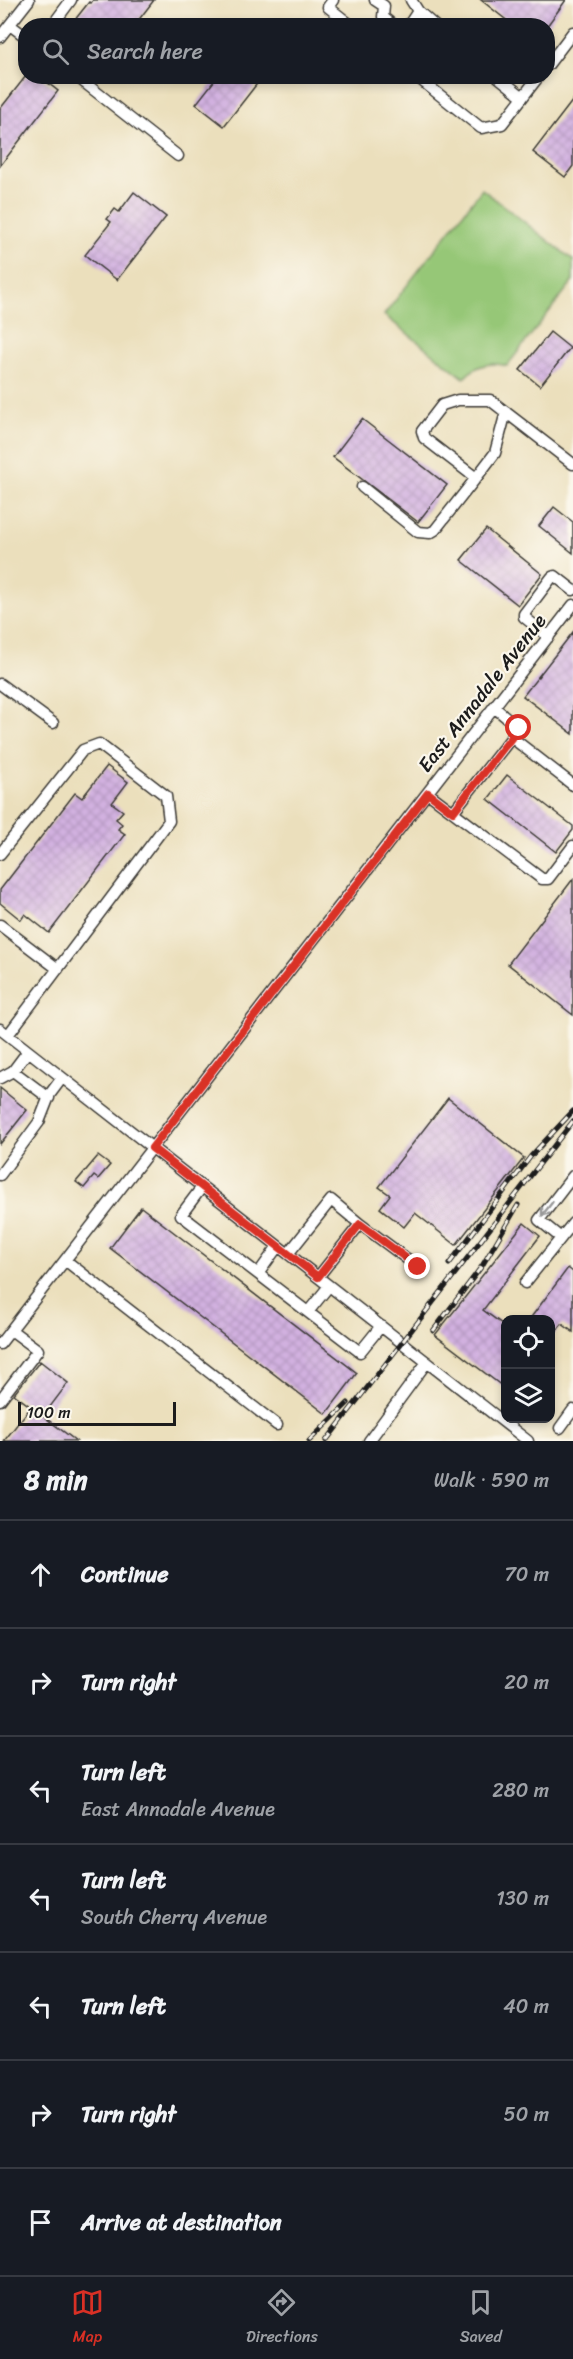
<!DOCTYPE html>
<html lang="en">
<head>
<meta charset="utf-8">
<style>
  :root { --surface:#171b24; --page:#20242c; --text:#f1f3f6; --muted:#9ea1a6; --line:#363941; --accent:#d93025 }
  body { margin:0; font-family:Sriracha,sans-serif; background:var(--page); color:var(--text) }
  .controls { position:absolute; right:18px; bottom:18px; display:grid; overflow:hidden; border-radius:12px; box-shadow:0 3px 9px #0003 }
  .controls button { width:54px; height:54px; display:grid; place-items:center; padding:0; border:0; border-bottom:2px solid var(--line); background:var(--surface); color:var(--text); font:30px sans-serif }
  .scale { position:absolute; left:18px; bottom:15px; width:158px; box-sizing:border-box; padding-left:6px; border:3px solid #1c1c1c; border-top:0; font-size:16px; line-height:21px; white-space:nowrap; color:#1c1c1c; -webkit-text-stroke:4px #fbf7ec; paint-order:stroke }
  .stop { position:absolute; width:18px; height:18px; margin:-14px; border:4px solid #d93025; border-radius:50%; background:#fff }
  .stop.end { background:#d93025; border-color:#fff; box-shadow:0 2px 6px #0008 }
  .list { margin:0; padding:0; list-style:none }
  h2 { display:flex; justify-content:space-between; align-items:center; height:78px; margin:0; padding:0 24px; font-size:26px }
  h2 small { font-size:20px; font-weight:400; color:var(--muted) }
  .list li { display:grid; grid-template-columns:39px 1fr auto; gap:18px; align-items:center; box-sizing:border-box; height:108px; padding:0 24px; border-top:2px solid var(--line) }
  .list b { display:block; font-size:22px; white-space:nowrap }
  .list p { margin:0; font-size:20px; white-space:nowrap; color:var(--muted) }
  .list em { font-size:20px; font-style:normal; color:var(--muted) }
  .icon { flex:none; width:33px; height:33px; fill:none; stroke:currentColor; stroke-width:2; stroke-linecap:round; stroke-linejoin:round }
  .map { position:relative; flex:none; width:573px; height:1441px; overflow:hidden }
  .search { position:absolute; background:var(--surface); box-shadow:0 3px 9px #0003; left:18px; right:18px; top:18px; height:66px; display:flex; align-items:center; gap:15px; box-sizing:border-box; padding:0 21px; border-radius:24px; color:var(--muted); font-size:22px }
  .sheet { height:834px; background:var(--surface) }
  nav { display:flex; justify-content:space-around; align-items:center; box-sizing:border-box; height:84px; border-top:2px solid var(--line); background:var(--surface); font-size:16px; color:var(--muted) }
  nav a { display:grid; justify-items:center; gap:3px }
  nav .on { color:var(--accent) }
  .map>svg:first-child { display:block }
</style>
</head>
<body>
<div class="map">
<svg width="573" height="1441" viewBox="0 0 573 1441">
  <defs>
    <pattern id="building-cross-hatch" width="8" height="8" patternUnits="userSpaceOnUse" patternTransform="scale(1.5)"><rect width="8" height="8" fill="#d2b1e0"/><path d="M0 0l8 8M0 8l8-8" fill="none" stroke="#b498c0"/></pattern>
  </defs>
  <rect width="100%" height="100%" fill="#fbf7ec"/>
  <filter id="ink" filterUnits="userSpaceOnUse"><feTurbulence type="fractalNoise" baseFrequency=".0167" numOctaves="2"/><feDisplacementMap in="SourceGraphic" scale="12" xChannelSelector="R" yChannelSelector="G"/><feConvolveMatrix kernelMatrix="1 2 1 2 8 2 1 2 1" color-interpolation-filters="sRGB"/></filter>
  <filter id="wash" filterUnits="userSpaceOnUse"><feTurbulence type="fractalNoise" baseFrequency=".008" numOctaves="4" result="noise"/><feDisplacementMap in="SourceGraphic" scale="24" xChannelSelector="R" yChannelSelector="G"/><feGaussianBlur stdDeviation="1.35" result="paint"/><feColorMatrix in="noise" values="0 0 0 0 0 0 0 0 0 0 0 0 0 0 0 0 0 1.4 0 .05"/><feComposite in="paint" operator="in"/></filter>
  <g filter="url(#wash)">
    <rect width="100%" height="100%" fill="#ebdfbc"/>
    <path fill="#96c777" stroke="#59724a" stroke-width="1.5" d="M 482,189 L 573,260 L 573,281 L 507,366 C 490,361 476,365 464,378 L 384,315 Z"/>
    <g id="blocks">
      <path fill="url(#building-cross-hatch)" d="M 93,0 L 154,0 L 134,26 L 70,26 L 89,2 L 91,3 Z
        M 481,0 L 566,0 L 547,26 L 514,26 Z
        M 26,76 L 39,76 L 58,91 L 0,166 L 0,109 Z
        M 218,76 L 263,76 L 224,126 L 196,104 Z
        M 573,100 L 573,166 L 565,177 L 533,152 Z
        M 134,192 L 166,217 L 117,280 L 85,255 L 111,222 L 107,219 L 115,209 L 119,212 Z
        M 550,332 L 570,348 L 540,386 L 520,370 Z
        M 362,419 L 447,485 L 418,522 L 333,457 Z
        M 554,507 L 573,522 L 573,553 L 539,526 Z
        M 486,529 L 542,574 L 518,605 L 461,560 Z
        M 573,632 L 573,734 L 523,696 Z
        M 107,766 L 128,782 L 112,803 L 123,811 L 116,819 L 122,824 L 118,829 L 125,834 L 49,933 L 25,914 L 21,920 L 0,903 L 0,890 L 75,793 L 82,798 Z
        M 507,775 L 573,826 L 573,830 L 556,852 L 488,799 Z
        M 573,879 L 573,1015 L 508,964 Z
        M 0,1088 L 27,1110 L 0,1144 Z
        M 448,1098 L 524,1158 L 456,1245 L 415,1213 L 404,1227 L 380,1208 L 390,1195 L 379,1187 Z
        M 98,1156 L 110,1165 L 98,1179 L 94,1176 L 84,1188 L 76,1182 Z
        M 141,1207 L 357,1373 L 326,1414 L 110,1248 Z
        M 524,1223 L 540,1236 L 483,1310 L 506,1327 L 506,1389 L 435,1335 Z
        M 568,1268 L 573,1272 L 573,1332 L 562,1324 L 550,1339 L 550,1320 L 529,1320 Z
        M 40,1361 L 68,1383 L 43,1416 L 76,1441 L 4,1441 L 31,1407 L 14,1394 Z"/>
    </g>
  </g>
  <g filter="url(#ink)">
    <use href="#blocks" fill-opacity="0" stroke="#3b3934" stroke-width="1.5"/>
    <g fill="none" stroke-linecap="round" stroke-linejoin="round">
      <g stroke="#3b3934" stroke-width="13">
        <path id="minor" d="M 333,0 L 328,7 L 352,26
          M 375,0 L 384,6 L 383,17 L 394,26
          M 411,0 L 418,11 L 435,26
          M 10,25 L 26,37
          M 59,26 L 57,19 L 71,0
          M 408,26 L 418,11
          M 0,37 L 29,0
          M 548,65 L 573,32
          M 76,76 L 178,156
          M 416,76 L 481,128 L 502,124 L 539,76
          M 497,76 L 523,97
          M 506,412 L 495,453 L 476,478 L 424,438 L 422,431 L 442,405 L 458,400 L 490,400 L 573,464
          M 362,487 L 418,532 L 430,533 L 435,530 L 476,478
          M 549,637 L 524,617 L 524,614 L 552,577 L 555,576 L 573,590
          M 0,684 L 53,723
          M 511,737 L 573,785
          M 428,793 L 542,879 L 548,879 L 573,846
          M 453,812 L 519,728 L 494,707
          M 0,854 L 83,750 L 99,744 L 166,796 L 169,821 L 8,1035
          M 0,925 L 58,969
          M 0,1029 L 528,1441
          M 13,1071 L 49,1098
          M 0,1078 L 13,1071 L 28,1051
          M 0,1175 L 39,1122 L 50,1094 L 62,1078
          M 202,1187 L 181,1215 L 360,1352 L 381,1326
          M 561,1238 L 539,1220 L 573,1176
          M 288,1254 L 331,1200 L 360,1224
          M 65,1260 L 277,1425
          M 258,1274 L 278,1246
          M 318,1277 L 360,1224 L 418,1267
          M 525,1283 L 573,1223
          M 308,1312 L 329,1286
          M 0,1344 L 573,605
          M 0,1400 L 38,1350 L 11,1330
          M 560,1428 L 573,1410
          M 369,1441 L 427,1362"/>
      </g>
      <use href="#minor" stroke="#fff" stroke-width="10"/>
      <g stroke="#1c1c1c" stroke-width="5">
        <path id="rail" d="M 449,1264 L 531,1156 L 573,1111
          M 433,1331 L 482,1266 L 518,1205
          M 309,1441 L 348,1403
          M 326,1441 L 573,1121"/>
      </g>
      <use href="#rail" stroke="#fbf7ec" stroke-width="3" stroke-dasharray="9" stroke-linecap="butt"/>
    </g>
    <defs><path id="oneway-shaft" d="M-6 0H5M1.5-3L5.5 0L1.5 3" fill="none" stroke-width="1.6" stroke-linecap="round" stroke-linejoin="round" transform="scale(1.5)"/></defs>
    <use stroke="#999" href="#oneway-shaft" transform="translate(547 1209) rotate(128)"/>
  </g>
  <g fill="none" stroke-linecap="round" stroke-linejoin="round" filter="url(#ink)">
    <path stroke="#d93025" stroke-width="8" d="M 418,1267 L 360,1224 L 318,1277 L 152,1148 L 428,793 L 453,812 L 519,728"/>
  </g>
  <g text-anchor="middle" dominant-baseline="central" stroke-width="4.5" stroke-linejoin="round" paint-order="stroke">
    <g font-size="20" fill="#1c1c1c" stroke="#fbf7ec">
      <text transform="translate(482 693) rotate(-52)">East Annadale Avenue</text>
    </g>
  </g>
</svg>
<div class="controls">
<button><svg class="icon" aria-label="locate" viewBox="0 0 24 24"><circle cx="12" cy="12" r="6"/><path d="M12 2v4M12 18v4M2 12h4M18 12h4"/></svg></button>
<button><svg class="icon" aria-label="layers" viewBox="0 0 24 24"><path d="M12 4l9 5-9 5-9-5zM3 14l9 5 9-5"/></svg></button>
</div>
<div class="scale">100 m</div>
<div class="stop" style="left:519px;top:728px"></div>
<div class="stop end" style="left:418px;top:1267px"></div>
<div class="search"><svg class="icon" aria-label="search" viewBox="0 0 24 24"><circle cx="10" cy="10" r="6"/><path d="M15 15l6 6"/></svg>Search here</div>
</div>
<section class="sheet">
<h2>8 min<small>Walk · 590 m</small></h2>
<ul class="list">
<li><svg class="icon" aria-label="ahead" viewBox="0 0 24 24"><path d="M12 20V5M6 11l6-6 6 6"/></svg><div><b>Continue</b></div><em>70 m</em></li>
<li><svg class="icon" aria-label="right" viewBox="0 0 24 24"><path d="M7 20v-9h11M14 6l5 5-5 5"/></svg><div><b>Turn right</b></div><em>20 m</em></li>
<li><svg class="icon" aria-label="left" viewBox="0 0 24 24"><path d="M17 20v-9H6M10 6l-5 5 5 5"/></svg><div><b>Turn left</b><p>East Annadale Avenue</p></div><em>280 m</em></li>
<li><svg class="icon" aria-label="left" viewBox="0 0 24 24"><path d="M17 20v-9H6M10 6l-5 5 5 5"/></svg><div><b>Turn left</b><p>South Cherry Avenue</p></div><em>130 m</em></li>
<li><svg class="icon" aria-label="left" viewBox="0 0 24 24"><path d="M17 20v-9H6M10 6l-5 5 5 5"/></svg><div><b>Turn left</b></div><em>40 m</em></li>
<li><svg class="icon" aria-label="right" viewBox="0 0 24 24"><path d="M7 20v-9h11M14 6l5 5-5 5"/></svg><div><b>Turn right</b></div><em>50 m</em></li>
<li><svg class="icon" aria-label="arrive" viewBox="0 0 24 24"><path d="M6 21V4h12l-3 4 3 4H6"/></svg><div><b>Arrive at destination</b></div></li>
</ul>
</section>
<nav>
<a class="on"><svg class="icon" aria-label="map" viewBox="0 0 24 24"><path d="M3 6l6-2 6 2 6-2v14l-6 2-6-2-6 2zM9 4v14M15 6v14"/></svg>Map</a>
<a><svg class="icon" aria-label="directions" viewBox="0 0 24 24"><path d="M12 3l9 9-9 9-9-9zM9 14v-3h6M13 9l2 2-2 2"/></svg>Directions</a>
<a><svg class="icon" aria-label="saved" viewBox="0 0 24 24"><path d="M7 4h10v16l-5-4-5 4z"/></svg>Saved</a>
</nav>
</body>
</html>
